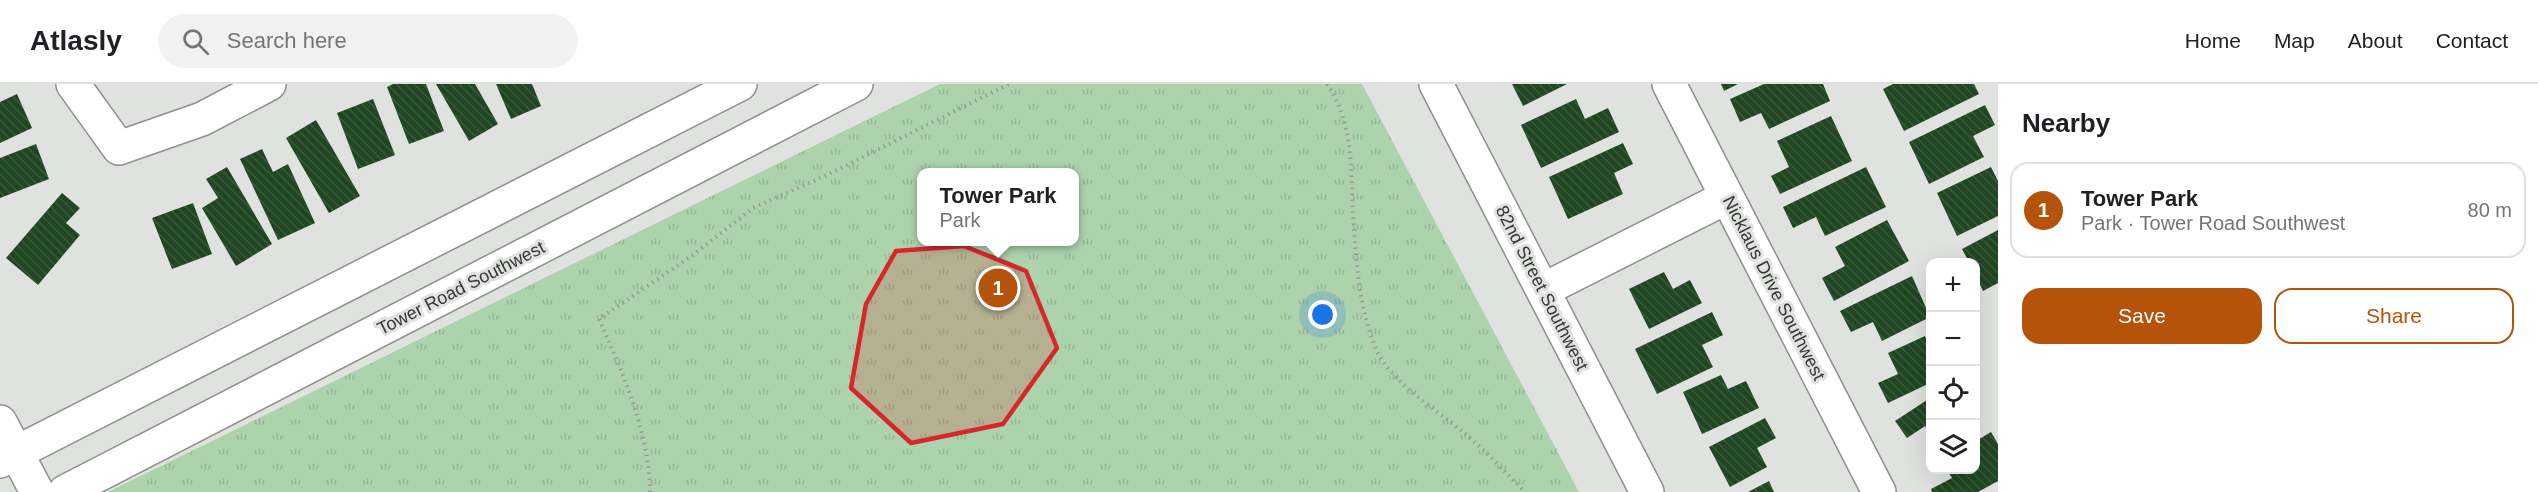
<!DOCTYPE html>
<html lang="en">
<head>
<meta charset="utf-8">
<style>
  :root { --surface:#fff; --page:#f2f2f2; --text:#202124; --muted:#757577; --line:#e0e0e0; --accent:#b45309 }
  body { margin:0; font-family:Helvetica,sans-serif; background:var(--page); color:var(--text) }
  .controls { position:absolute; right:18px; bottom:18px; display:grid; overflow:hidden; border-radius:12px; box-shadow:0 6px 24px #0002 }
  .controls button { width:54px; height:54px; display:grid; place-items:center; padding:0; border:0; border-bottom:2px solid var(--line); background:var(--surface); color:var(--text); font:30px sans-serif }
  .you { position:absolute; left:1323px; top:231px; width:21px; height:21px; margin:-15px; border:4px solid #fff; border-radius:50%; background:#1a73e8; box-shadow:0 0 0 9px #1a73e833 }
  .badge { display:grid; place-items:center; width:39px; height:39px; border-radius:50%; background:var(--accent); color:#fff; font-size:20px; font-weight:700 }
  .pin { position:absolute; translate:-50% -50%; border:3px solid #fff; box-shadow:0 2px 6px #0006 }
  .popup { position:absolute; left:917px; top:84px; width:162px; height:78px; box-sizing:border-box; display:grid; place-content:center; border-radius:12px; background:var(--surface); filter:drop-shadow(0 2px 4px #0005); font-size:20px; white-space:nowrap; color:var(--muted) }
  .popup b { font-size:22px; color:var(--text) }
  .popup::after { content:''; position:absolute; left:50%; top:100%; margin-left:-12px; border:12px solid transparent; border-top-color:var(--surface) }
  .list { margin:0; padding:0; list-style:none }
  h2 { display:flex; justify-content:space-between; align-items:center; height:78px; margin:0; padding:0 24px; font-size:26px }
  h2 small { font-size:20px; font-weight:400; color:var(--muted) }
  .list li { display:grid; grid-template-columns:39px 1fr auto; gap:18px; align-items:center; box-sizing:border-box; height:96px; margin:0 12px 12px; padding:0 12px; border:2px solid var(--line); border-radius:18px }
  .list b { display:block; font-size:22px; white-space:nowrap }
  .list p { margin:0; font-size:20px; white-space:nowrap; color:var(--muted) }
  .list em { font-size:20px; font-style:normal; color:var(--muted) }
  .actions { display:flex; gap:12px; padding:18px 24px }
  .actions a { flex:1; padding:14px 0; border:2px solid var(--accent); border-radius:18px; text-align:center; font-size:21px; color:var(--accent) }
  .actions .main { background:var(--accent); color:#fff }
  .icon { flex:none; width:33px; height:33px; fill:none; stroke:currentColor; stroke-width:2; stroke-linecap:round; stroke-linejoin:round }
  .map { position:relative; flex:none; width:1998px; height:408px; overflow:hidden }
  header { display:flex; align-items:center; gap:36px; box-sizing:border-box; height:84px; padding:0 30px; background:var(--surface); border-bottom:2px solid var(--line) }
  header strong { font-size:28px }
  nav { display:flex; gap:33px; margin-inline-start:auto; font-size:21px }
  .search { width:420px; height:54px; background:var(--page); display:flex; align-items:center; gap:15px; box-sizing:border-box; padding:0 21px; border-radius:33px; color:var(--muted); font-size:22px }
  main { display:flex }
  aside { flex:1; background:var(--surface) }
  .map>svg:first-child { display:block }
</style>
</head>
<body>
<header>
<strong>Atlasly</strong>
<div class="search"><svg class="icon" aria-label="search" viewBox="0 0 24 24"><circle cx="10" cy="10" r="6"/><path d="M15 15l6 6"/></svg>Search here</div>
<nav><a>Home</a><a>Map</a><a>About</a><a>Contact</a></nav>
</header>
<main>
<div class="map">
<svg width="1998" height="408" viewBox="0 0 1998 408">
  <defs>
    <pattern id="park-tufts" width="24" height="20" patternUnits="userSpaceOnUse" patternTransform="scale(1.5)"><rect width="24" height="20" fill="#add3ad"/><path d="M3 7l-1-3M5 7V3M7 7l1-3M15 17l-1-3M17 17v-4M19 17l1-3" fill="none" stroke="#95b695"/></pattern>
    <pattern id="building-back-hatch" width="6" height="6" patternUnits="userSpaceOnUse" patternTransform="scale(1.5)"><rect width="6" height="6" fill="#204622"/><path d="M-1 5l2 2M0 0l6 6M5-1l2 2" fill="none" stroke="#38593a"/></pattern>
  </defs>
  <rect width="100%" height="100%" fill="#dfe2df"/>
  <path fill="url(#park-tufts)" fill-rule="evenodd" d="M 940,0 L 1362,0 L 1579,408 L 108,408 ZM 922,88 L 1074,88 L 1074,158 L 922,158 Z"/>
  <path fill="url(#building-back-hatch)" d="M 393,0 L 426,0 L 444,47 L 409,60 L 387,3 Z
    M 436,0 L 475,0 L 498,40 L 469,57 Z
    M 496,0 L 532,0 L 541,22 L 511,35 Z
    M 1512,0 L 1567,0 L 1523,22 Z
    M 1721,0 L 1738,0 L 1724,7 Z
    M 1764,0 L 1823,0 L 1830,17 L 1769,45 L 1761,29 L 1740,38 L 1730,15 Z
    M 1893,0 L 1974,0 L 1979,10 L 1904,47 L 1883,5 Z
    M 17,10 L 32,44 L 0,59 L 0,18 Z
    M 373,15 L 395,71 L 358,85 L 337,29 Z
    M 1576,15 L 1585,35 L 1608,24 L 1619,48 L 1541,84 L 1521,41 Z
    M 1985,21 L 1995,41 L 1973,52 L 1984,73 L 1929,100 L 1909,58 Z
    M 1831,32 L 1852,77 L 1780,110 L 1771,92 L 1789,83 L 1777,57 Z
    M 316,36 L 360,112 L 329,129 L 286,54 Z
    M 1623,59 L 1633,80 L 1614,89 L 1623,110 L 1568,135 L 1549,93 Z
    M 36,60 L 49,95 L 0,114 L 0,74 Z
    M 262,65 L 273,88 L 288,80 L 315,139 L 278,156 L 240,75 Z
    M 227,83 L 272,160 L 236,182 L 202,124 L 218,114 L 206,95 Z
    M 1866,83 L 1886,123 L 1825,152 L 1816,133 L 1793,144 L 1783,123 Z
    M 1991,83 L 1998,97 L 1998,132 L 1957,152 L 1937,109 Z
    M 62,109 L 80,124 L 66,139 L 80,151 L 38,201 L 6,174 Z
    M 193,119 L 212,170 L 172,185 L 152,134 Z
    M 1887,136 L 1909,177 L 1834,217 L 1822,194 L 1845,182 L 1835,163 Z
    M 1998,146 L 1998,199 L 1983,207 L 1976,192 L 1976,178 L 1969,178 L 1962,165 Z
    M 1664,188 L 1673,205 L 1690,196 L 1702,219 L 1649,245 L 1629,205 Z
    M 1912,192 L 1930,233 L 1882,257 L 1873,238 L 1851,248 L 1840,227 Z
    M 1712,228 L 1723,251 L 1702,261 L 1713,283 L 1657,310 L 1635,265 Z
    M 1925,252 L 1930,264 L 1930,299 L 1888,319 L 1878,299 L 1898,290 L 1888,269 Z
    M 1721,291 L 1728,305 L 1746,297 L 1759,324 L 1702,350 L 1683,308 Z
    M 1930,314 L 1930,351 L 1925,342 L 1907,354 L 1895,337 Z
    M 1765,334 L 1776,354 L 1757,364 L 1767,383 L 1730,403 L 1709,363 Z
    M 1991,348 L 1998,360 L 1998,397 L 1978,408 L 1932,408 L 1931,405 L 1952,394 L 1947,386 L 1976,386 L 1976,357 Z
    M 1769,397 L 1774,408 L 1748,408 Z"/>
  <g fill="none" stroke-linecap="round" stroke-linejoin="round">
    <g stroke="#8d908d" stroke-width="36">
      <path id="street" d="M 73,0 L 119,64 L 202,35 L 269,0
        M 1669,0 L 1879,408
        M 1543,206 L 1727,113"/>
    </g>
    <g stroke="#8d908d" stroke-width="36">
      <path id="secondary" d="M 1436,0 L 1647,408
        M 0,338 L 37,408
        M 0,377 L 740,0
        M 65,408 L 856,0"/>
    </g>
    <path stroke="#989a98" stroke-width="4" stroke-dasharray="1.5 4.5" stroke-linecap="butt" d="M 1327,0 C 1353,37 1351,85 1353,128 C 1356,174 1358,224 1377,267 C 1391,298 1437,326 1463,348 C 1485,366 1505,388 1525,408
      M 650,408 C 649,347 623,290 599,235 L 693,171 L 753,124 L 829,90 L 1009,0"/>
    <use href="#street" stroke="#fff" stroke-width="33"/>
    <use href="#secondary" stroke="#fff" stroke-width="33"/>
  </g>
  <path fill="#d62828" fill-opacity="0.2" stroke="#d62828" stroke-width="4.5" stroke-linejoin="round" d="M 964,162 L 1026,187 L 1057,264 L 1003,340 L 911,359 L 851,304 L 866,220 L 896,167 Z"/>
  <g text-anchor="middle" dominant-baseline="central" stroke-width="6" stroke-linejoin="round" paint-order="stroke">
    <g font-size="18" fill="#353635" stroke="#dfe2df">
      <text transform="translate(461 204) rotate(-27)">Tower Road Southwest</text>
      <text transform="translate(1542 204) rotate(63)">82nd Street Southwest</text>
      <text transform="translate(1774 204) rotate(63)">Nicklaus Drive Southwest</text>
    </g>
  </g>
</svg>
<div class="controls">
<button>+</button>
<button>−</button>
<button><svg class="icon" aria-label="locate" viewBox="0 0 24 24"><circle cx="12" cy="12" r="6"/><path d="M12 2v4M12 18v4M2 12h4M18 12h4"/></svg></button>
<button><svg class="icon" aria-label="layers" viewBox="0 0 24 24"><path d="M12 4l9 5-9 5-9-5zM3 14l9 5 9-5"/></svg></button>
</div>
<div class="you"></div>
<div class="pin badge" style="left:998px;top:204px">1</div>
<div class="popup"><b>Tower Park</b>Park</div>
</div>
<aside>
<h2>Nearby<small></small></h2>
<ul class="list">
<li><span class="badge">1</span><div><b>Tower Park</b><p>Park · Tower Road Southwest</p></div><em>80 m</em></li>
</ul>
<div class="actions"><a class="main">Save</a><a>Share</a></div>
</aside>
</main>
</body>
</html>
